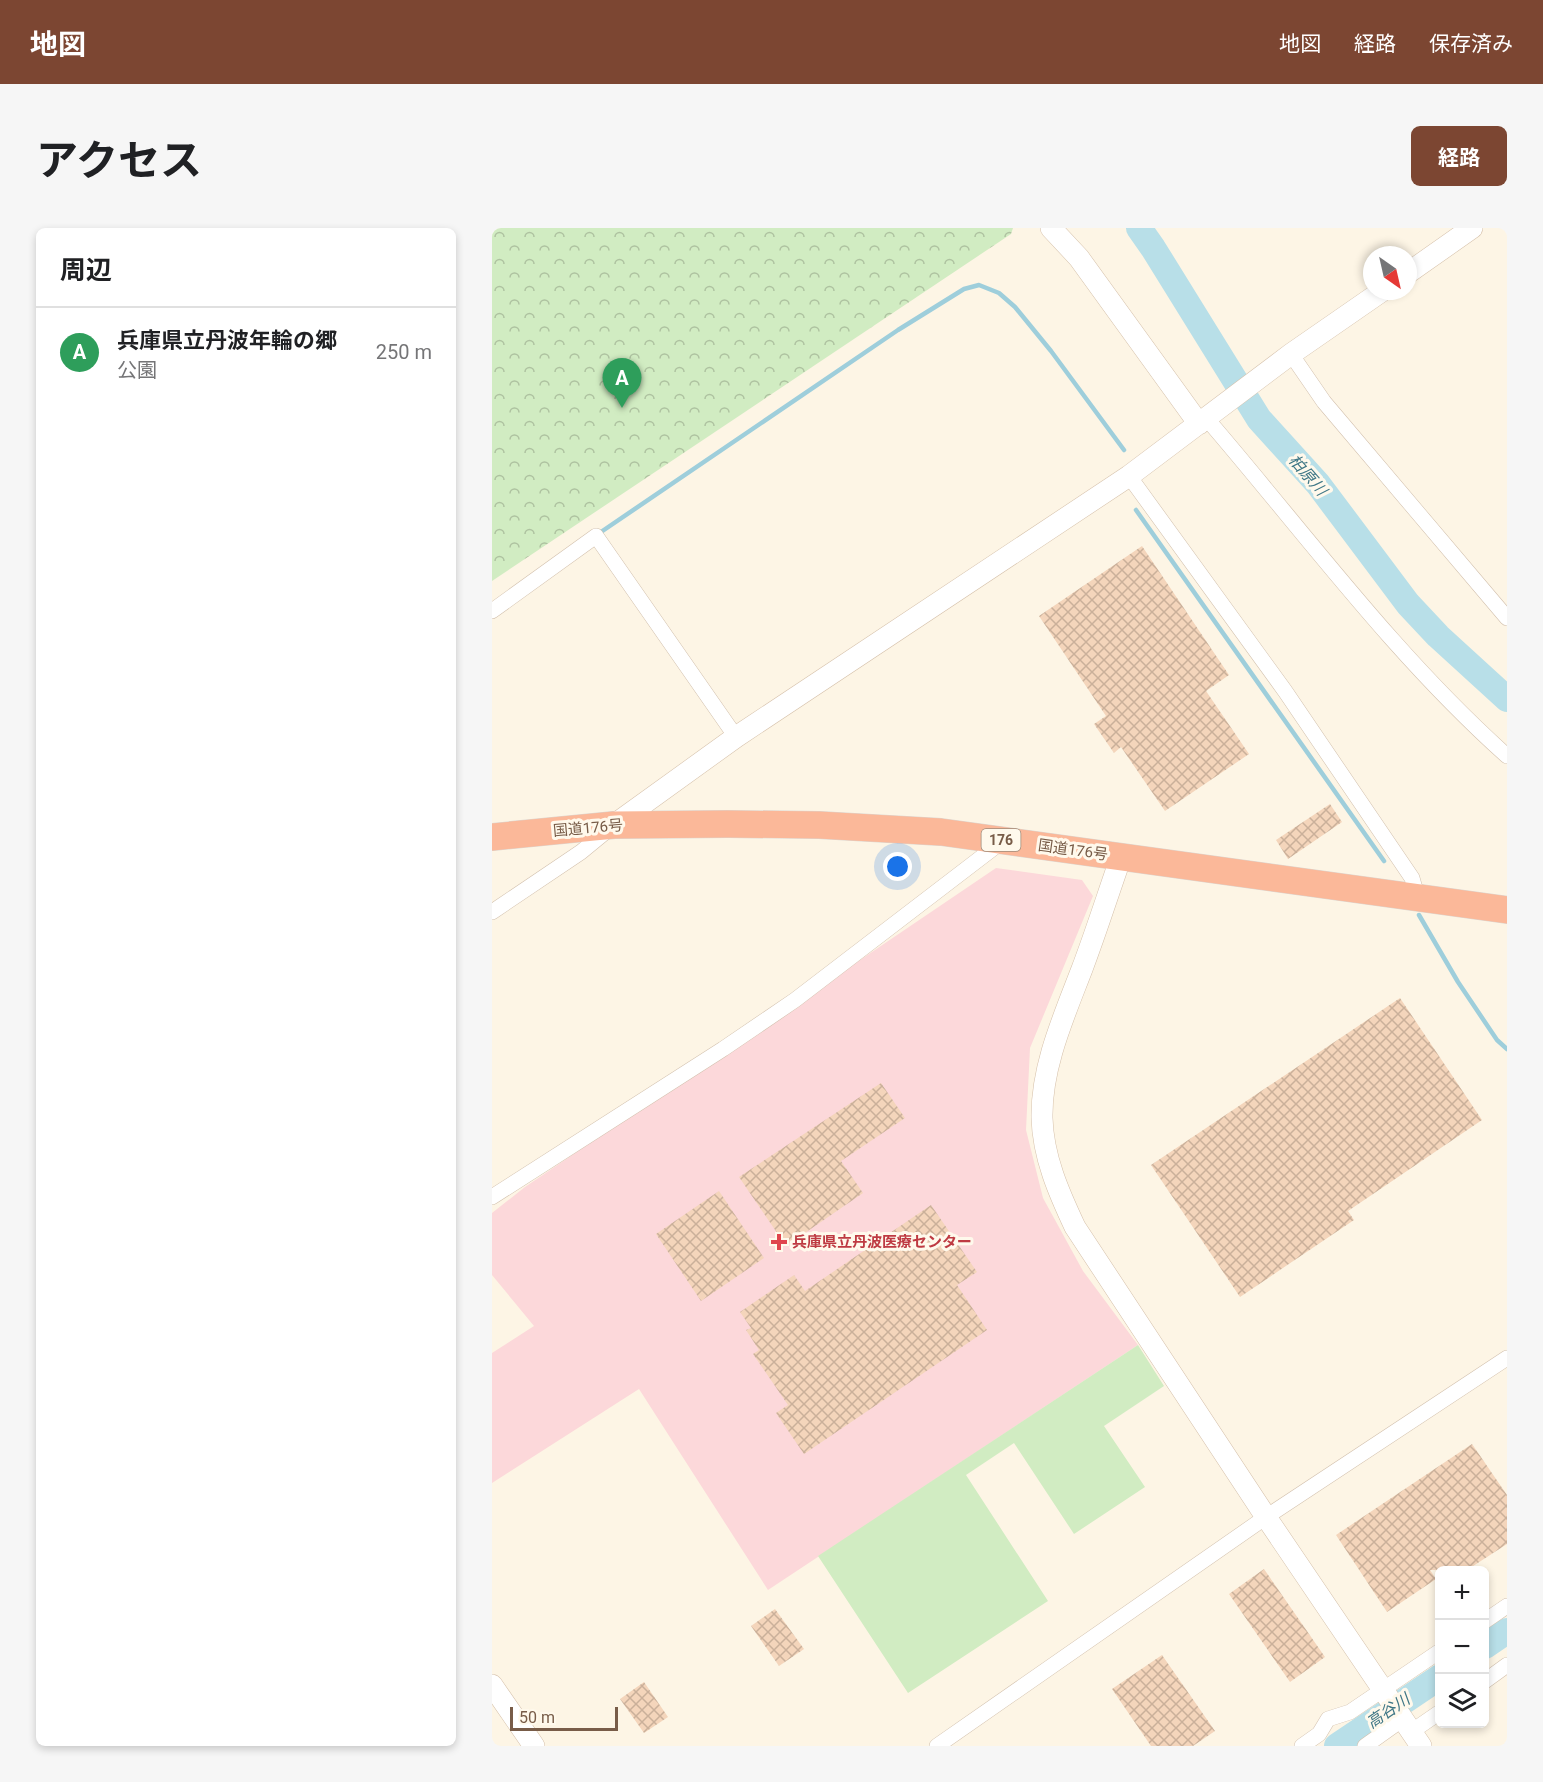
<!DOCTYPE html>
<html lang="ja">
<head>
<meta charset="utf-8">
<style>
  :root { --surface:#fff; --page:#f6f6f6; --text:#202124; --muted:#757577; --line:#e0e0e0; --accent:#7c4632 }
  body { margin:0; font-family:Roboto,"Noto Sans JP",sans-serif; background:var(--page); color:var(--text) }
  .controls { position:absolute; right:18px; bottom:18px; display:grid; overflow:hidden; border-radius:9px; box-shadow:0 3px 9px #0003 }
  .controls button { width:54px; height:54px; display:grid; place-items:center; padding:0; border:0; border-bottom:2px solid var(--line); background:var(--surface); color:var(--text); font:30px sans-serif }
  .compass { position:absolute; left:871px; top:18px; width:54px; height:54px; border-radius:50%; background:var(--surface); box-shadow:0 3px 9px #0003; rotate:146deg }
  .scale { position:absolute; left:18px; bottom:15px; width:108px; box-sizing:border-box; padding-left:6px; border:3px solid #785c48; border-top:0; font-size:16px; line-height:21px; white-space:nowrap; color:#785c48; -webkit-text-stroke:4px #fff9ec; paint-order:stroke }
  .you { position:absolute; left:406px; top:639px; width:21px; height:21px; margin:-15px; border:4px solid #fff; border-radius:50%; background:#1a73e8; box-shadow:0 0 0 9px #1a73e833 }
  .badge { display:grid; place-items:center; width:39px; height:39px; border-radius:50%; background:var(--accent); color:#fff; font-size:20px; font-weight:700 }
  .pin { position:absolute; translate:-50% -50px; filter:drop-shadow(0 2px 3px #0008) }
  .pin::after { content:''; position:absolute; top:32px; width:21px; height:18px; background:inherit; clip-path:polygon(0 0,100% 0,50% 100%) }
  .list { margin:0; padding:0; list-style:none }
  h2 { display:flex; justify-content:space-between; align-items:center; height:78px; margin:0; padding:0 24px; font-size:26px }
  h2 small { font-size:20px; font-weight:400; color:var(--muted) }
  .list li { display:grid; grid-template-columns:39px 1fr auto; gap:18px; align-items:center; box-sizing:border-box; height:90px; padding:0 24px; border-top:2px solid var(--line) }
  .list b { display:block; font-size:22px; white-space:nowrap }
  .list p { margin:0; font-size:20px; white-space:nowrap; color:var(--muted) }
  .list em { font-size:20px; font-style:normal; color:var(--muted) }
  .icon { flex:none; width:33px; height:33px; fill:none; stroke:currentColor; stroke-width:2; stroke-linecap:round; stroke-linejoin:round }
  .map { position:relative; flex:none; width:1015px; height:1518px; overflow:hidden; border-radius:9px }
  header { display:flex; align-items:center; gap:36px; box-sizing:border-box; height:84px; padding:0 30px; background:var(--accent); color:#fff }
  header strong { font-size:28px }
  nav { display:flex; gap:33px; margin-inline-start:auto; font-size:21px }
  .intro { display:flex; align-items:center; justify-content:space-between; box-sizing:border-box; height:144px; padding:0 36px }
  h1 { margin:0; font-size:42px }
  .button { padding:15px 27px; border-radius:9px; background:var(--accent); color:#fff; font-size:21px; font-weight:700 }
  main { display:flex; gap:36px; padding:0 36px }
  aside { flex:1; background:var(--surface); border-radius:9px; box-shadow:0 3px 9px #0003 }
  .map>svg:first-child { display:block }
</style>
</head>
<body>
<header>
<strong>地図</strong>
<nav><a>地図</a><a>経路</a><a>保存済み</a></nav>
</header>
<div class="intro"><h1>アクセス</h1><a class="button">経路</a></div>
<main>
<aside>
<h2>周辺<small></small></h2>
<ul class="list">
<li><span class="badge" style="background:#2e9e5b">A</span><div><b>兵庫県立丹波年輪の郷</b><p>公園</p></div><em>250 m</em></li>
</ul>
</aside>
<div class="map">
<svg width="1015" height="1518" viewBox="0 0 1015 1518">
  <defs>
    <pattern id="park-crowns" width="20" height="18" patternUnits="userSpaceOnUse" patternTransform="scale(1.5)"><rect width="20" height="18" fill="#d1ecc2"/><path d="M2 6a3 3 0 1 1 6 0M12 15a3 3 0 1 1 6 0" fill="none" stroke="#aec2a0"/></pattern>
    <pattern id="building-cross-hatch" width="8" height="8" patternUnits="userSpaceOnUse" patternTransform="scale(1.5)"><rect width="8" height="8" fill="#f4d5bb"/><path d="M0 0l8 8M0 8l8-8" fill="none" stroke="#cab09a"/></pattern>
  </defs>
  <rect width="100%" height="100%" fill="#fdf5e5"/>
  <path fill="#fcd8da" d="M 504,640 L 590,652 L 601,668 L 538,820 L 534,902 L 551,970 L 591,1043 L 646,1117 L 276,1362 L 147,1161 L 0,1255 L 0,1125 L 42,1098 L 0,1047 L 0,985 L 33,959 Z"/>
  <path fill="#d1ecc2" d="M 646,1117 L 672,1158 L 612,1198 L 653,1259 L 582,1306 L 522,1215 L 474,1247 L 556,1373 L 416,1465 L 326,1328 Z"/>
  <path fill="url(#park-crowns)" d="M 0,0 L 521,0 L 519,6 L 0,353 Z"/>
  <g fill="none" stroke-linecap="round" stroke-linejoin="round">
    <path stroke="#9ecedb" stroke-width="4.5" d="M 644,282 L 892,633
      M 106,306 L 406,102 L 472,61 L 487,57 L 507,65 L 523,79 L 559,123 L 632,222
      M 927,687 L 966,754 L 1005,812 L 1015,821"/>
    <path stroke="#b8dfe8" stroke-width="26" d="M 647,0 L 661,20 L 767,191 L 826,256 L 916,376 L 946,408 L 1015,471
      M 993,1418 L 1015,1403
      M 845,1518 L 948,1449"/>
  </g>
  <path fill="url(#building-cross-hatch)" d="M 650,318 L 737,447 L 714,463 L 757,526 L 673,583 L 629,519 L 622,525 L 602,496 L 614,488 L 547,388 Z
    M 838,576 L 850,594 L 796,631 L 784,612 Z
    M 908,770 L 990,892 L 856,983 L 862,992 L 748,1069 L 659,937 Z
    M 389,855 L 413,890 L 349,933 L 371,965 L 294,1018 L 247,949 Z
    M 227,963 L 272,1030 L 209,1073 L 164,1006 Z
    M 439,977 L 485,1044 L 465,1057 L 495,1102 L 312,1226 L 284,1185 L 296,1177 L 261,1126 L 267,1122 L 254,1102 L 259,1100 L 248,1084 L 302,1047 L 313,1063 Z
    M 980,1216 L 1015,1267 L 1015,1316 L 975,1342 L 938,1342 L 944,1351 L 895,1384 L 844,1307 Z
    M 772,1341 L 833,1429 L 798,1454 L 737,1366 Z
    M 283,1381 L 312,1421 L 287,1438 L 259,1398 Z
    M 670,1427 L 723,1503 L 701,1518 L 659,1518 L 620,1461 Z
    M 152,1454 L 176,1489 L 152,1505 L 128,1471 Z"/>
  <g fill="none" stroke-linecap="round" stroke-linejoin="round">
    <g stroke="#d2c0ad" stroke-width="16">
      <path id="street" d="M 799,126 L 832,174 L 1015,390
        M 715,191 C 813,305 902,427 1015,528
        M 637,248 L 793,463 L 920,650 L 926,671
        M 0,383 L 104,308 L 244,509
        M 0,684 L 89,624 L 117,601
        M 0,969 L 231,821 L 303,772 L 512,612
        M 993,1393 L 1015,1378
        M 993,1453 L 1015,1437
        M 919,1504 L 948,1484
        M 445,1518 L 774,1289 L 1015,1130
        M 810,1518 L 827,1506 L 836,1491 L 858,1484 L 948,1423
        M 873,1518 L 911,1491"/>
    </g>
    <g stroke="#d5c0aa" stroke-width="22">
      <path id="secondary" d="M 559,0 L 587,30 L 707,196
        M 916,45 L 980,0
        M 122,597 L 244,509 L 637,248 L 799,126 L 890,63
        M 629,629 C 616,666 604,704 590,741 C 572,788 549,839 550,890 C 551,929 567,965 583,999 L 774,1289 L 929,1518
        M 0,1457 L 42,1518"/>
    </g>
    <g stroke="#dcd5cf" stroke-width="28">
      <path id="highway" d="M 0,609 L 122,597 L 236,596 L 327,597 L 449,604 L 1015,682"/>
    </g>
    <use href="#street" stroke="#fff" stroke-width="15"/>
    <use href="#secondary" stroke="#fff" stroke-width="21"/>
    <use href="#highway" stroke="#fbb899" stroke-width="27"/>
  </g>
  <path fill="#e0444e" stroke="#fff9ec" stroke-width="2" d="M284 1005h6v6h6v6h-6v6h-6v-6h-6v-6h6z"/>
  <g text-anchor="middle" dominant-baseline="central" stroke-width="6" stroke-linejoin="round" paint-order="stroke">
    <rect fill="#fff9ec" stroke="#a08b79" stroke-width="1.5" x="489.5" y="601" width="39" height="22" rx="4.5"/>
    <g font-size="14" font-weight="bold" fill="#785c48">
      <text x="509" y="612">176</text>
    </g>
    <g font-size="15" fill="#785c48" stroke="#fff9ec">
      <text transform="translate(96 600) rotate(-5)">国道176号</text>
      <text transform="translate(581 622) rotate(8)">国道176号</text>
    </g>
    <g font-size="15" font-weight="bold" fill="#be3a42" stroke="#fff9ec" text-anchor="start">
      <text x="300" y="1014">兵庫県立丹波医療センター</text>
    </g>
    <g font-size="16" font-style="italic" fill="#3e7685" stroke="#fff9ec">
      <text transform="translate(816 247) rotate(49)">柏原川</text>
      <text transform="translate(896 1483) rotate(-34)">高谷川</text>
    </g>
  </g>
</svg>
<div class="controls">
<button>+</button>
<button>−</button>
<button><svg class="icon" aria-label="layers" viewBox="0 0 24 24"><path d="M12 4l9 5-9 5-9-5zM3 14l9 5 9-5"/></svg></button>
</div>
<svg class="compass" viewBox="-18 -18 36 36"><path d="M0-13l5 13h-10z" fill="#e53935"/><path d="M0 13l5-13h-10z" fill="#757577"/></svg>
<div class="scale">50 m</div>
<div class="you"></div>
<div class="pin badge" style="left:130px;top:180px;background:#2e9e5b">A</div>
</div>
</main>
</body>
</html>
